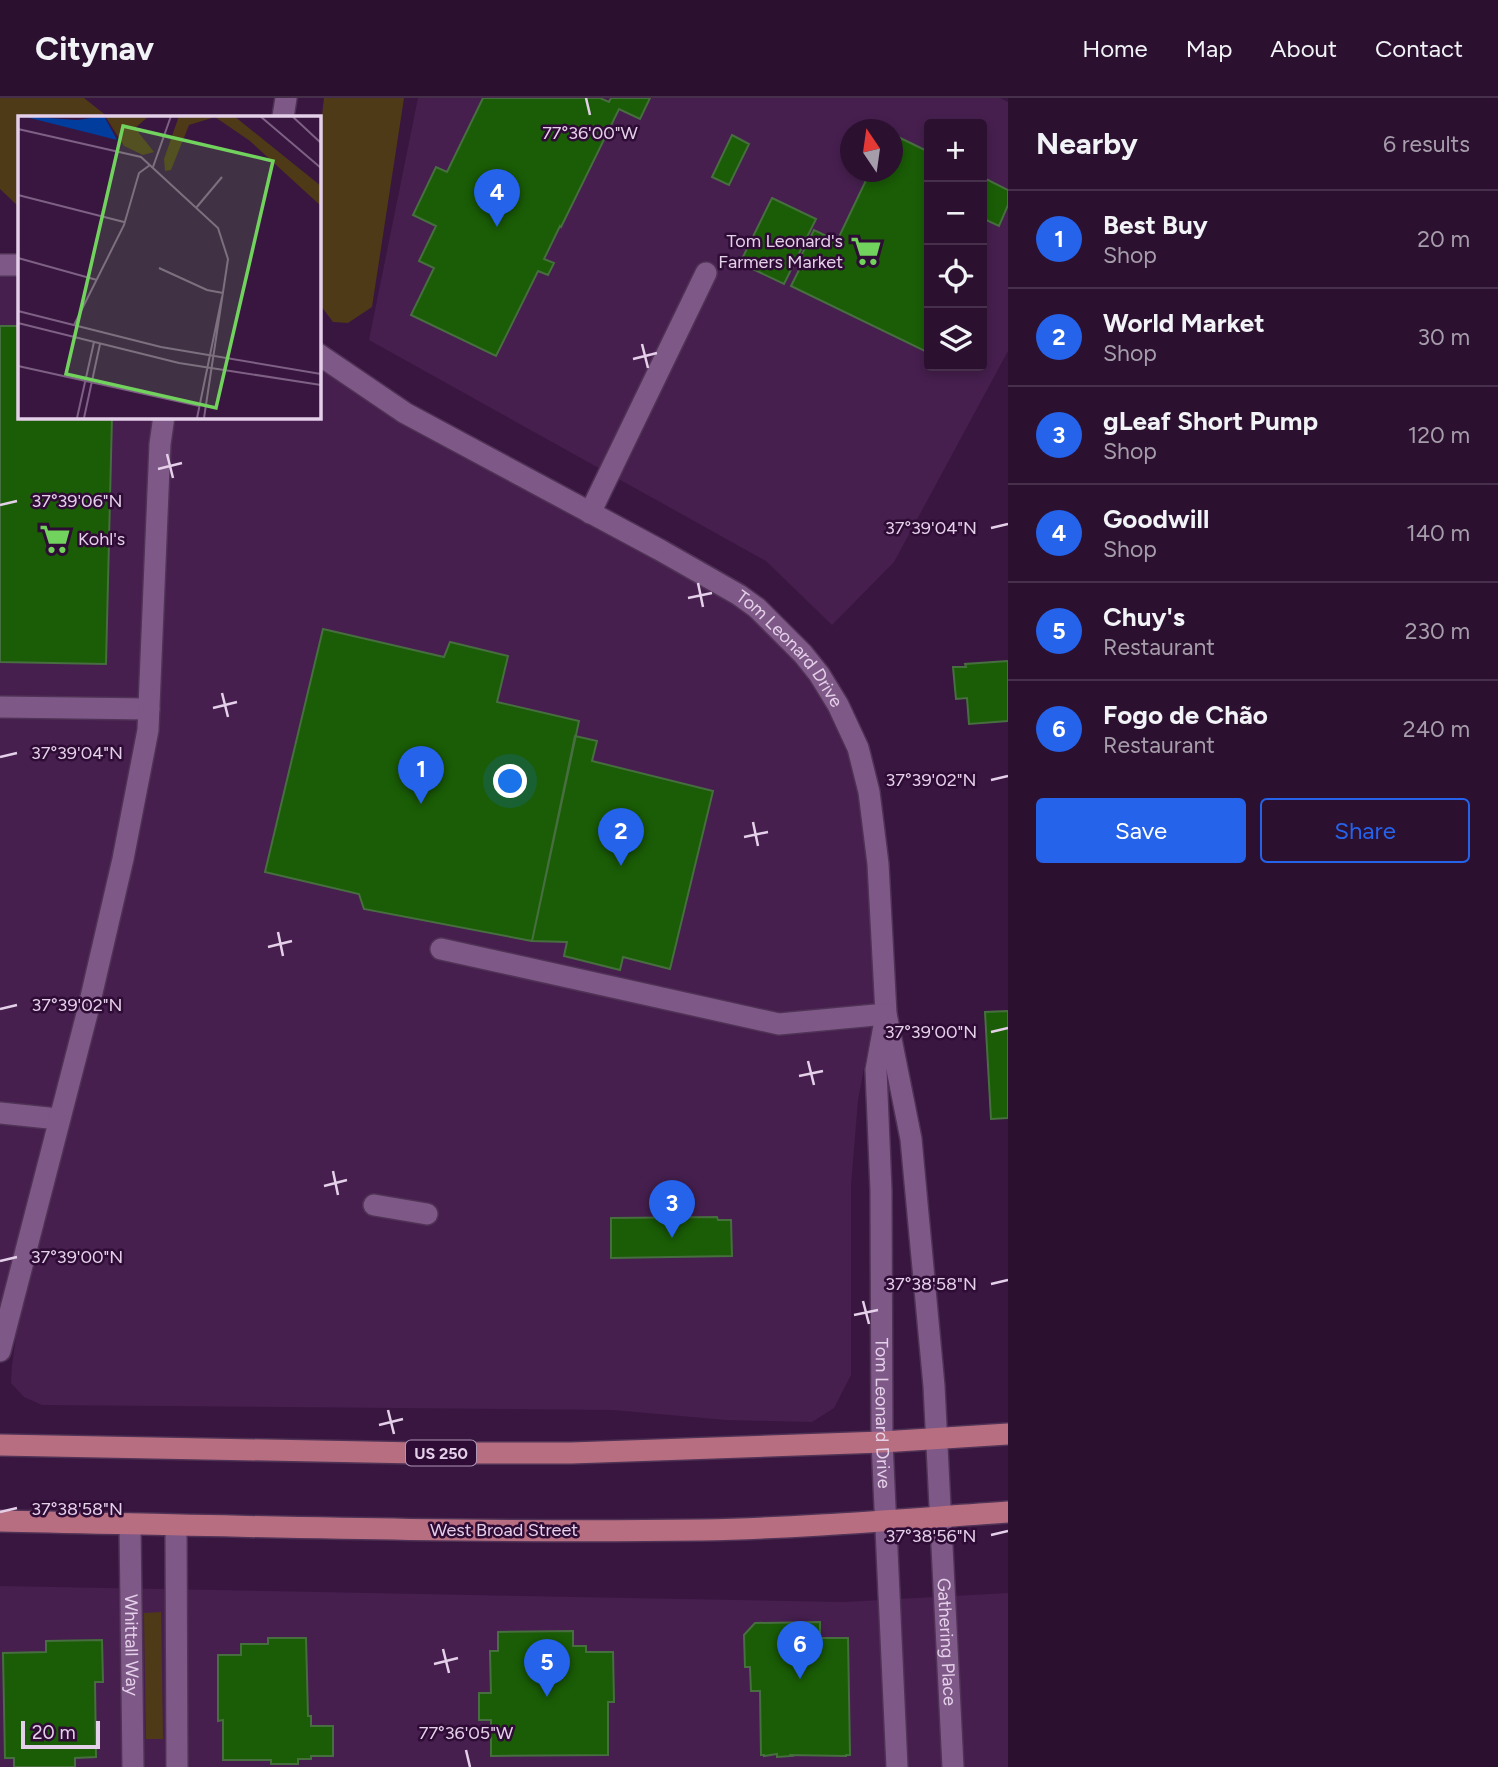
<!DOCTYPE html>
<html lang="en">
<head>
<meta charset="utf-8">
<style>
  :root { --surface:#2b1030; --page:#371e3c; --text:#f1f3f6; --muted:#a69dab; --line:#47304c; --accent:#2563eb }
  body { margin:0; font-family:Figtree,sans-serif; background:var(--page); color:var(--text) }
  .controls { position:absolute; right:21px; top:21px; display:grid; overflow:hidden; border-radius:7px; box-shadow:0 4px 10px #0003 }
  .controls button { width:63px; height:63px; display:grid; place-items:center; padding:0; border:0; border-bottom:2px solid var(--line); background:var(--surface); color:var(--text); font:35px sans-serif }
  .compass { position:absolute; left:840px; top:21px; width:63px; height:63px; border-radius:50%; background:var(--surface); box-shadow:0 4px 10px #0003; rotate:347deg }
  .scale { position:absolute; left:21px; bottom:18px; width:79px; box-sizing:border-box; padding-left:7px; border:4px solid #e5d0ea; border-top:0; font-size:19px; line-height:24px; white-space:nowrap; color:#e5d0ea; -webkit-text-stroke:5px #2e0c35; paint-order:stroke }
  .you { position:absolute; left:511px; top:684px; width:24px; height:24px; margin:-18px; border:5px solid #fff; border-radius:50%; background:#1a73e8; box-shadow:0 0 0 10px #1a73e833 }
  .badge { display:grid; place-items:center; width:46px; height:46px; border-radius:50%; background:var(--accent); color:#fff; font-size:23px; font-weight:700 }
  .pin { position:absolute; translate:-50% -58px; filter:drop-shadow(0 2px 4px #0008) }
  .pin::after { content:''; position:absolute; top:37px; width:24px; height:21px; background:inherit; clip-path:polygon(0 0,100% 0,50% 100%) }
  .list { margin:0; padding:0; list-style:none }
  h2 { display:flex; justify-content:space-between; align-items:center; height:91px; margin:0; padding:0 28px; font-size:30px }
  h2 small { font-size:23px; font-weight:400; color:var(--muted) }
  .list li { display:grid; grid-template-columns:46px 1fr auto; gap:21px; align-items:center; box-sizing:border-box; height:98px; padding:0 28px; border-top:2px solid var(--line) }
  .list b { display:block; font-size:26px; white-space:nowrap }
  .list p { margin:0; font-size:23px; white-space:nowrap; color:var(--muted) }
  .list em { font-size:23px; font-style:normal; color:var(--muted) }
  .actions { display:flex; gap:14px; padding:21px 28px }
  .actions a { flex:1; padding:16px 0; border:2px solid var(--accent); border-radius:7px; text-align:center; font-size:24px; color:var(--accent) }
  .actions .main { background:var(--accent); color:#fff }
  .icon { flex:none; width:38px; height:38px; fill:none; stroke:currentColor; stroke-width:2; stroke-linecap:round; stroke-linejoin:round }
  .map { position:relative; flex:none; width:1008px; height:1669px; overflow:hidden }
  header { display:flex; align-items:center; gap:42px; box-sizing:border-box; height:98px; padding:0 35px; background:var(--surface); border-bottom:2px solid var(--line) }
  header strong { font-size:33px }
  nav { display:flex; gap:38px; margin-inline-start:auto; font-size:24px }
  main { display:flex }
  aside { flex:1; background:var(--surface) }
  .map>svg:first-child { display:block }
</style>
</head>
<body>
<header>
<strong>Citynav</strong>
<nav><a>Home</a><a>Map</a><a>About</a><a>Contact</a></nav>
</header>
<main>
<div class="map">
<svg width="1008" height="1669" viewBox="0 0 1008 1669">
  <rect width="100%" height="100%" fill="#391640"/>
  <path fill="#461f4e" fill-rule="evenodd" d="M 418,0 L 1000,0 L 1008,4 L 1008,253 L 894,464 L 832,527 L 766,463 L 369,242 ZM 929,26 L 982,26 L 982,268 L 929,268 ZM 850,32 L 892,32 L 892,74 L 850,74 Z
    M 0,167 L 19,167 L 19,318 L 318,318 L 319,256 L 660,452 L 803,556 L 858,650 L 884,866 L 858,1002 L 851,1087 L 851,1277 L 834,1310 L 812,1324 L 726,1322 L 613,1312 L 42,1307 L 24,1299 L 11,1285 L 12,1268 L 29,1143 L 0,1253 Z
    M 0,1488 L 844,1504 L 1008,1495 L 1008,1669 L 0,1669 Z"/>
  <path fill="#4e3a17" d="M 0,0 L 84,0 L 108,19 L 19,19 L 19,109 L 0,91 Z
    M 324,0 L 404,0 L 372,209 L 348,225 L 333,224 L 318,204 L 318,52 Z
    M 161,1514 L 163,1641 L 146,1641 L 144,1515 Z"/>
  <path fill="#1a5d06" stroke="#476e3f" stroke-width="2" d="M 483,0 L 600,0 L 609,4 L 611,0 L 650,0 L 640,21 L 619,11 L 561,129 L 560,128 L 544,161 L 554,165 L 548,177 L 538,173 L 496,258 L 411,217 L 434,170 L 419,163 L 436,128 L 413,117 L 436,69 L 447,74 Z
    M 892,36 L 929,54 L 929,255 L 791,188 L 802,166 L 798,164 L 814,132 L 837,143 L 870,74 L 892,74 Z
    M 732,37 L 749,46 L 729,87 L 712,79 Z
    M 982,79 L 1008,92 L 1008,107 L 999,128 L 982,120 Z
    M 772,100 L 816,121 L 784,186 L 740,165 Z
    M 0,228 L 19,228 L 19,318 L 112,318 L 106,566 L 0,564 Z
    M 323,531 L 444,559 L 450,544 L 508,558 L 497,604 L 579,623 L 532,843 L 364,811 L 359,796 L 265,774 Z
    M 1008,563 L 1008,623 L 969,626 L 967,600 L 956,601 L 953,569 L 966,569 L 965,566 Z
    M 575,638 L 597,643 L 592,663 L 713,693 L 670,871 L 623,859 L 620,872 L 564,858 L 567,844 L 532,843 Z
    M 1008,913 L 1008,1020 L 991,1021 L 985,914 Z
    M 717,1119 L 718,1122 L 731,1122 L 732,1158 L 611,1160 L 611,1120 Z
    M 820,1524 L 820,1540 L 848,1540 L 850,1657 L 846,1657 L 846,1658 L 791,1657 L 792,1658 L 777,1659 L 777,1656 L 764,1658 L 764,1657 L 761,1657 L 760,1593 L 751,1593 L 750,1569 L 745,1569 L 744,1537 L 755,1525 Z
    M 573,1533 L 573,1548 L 586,1548 L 586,1554 L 613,1554 L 614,1604 L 608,1604 L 608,1657 L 491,1658 L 491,1622 L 479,1622 L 479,1595 L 491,1595 L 490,1553 L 498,1553 L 498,1534 Z
    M 268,1540 L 306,1540 L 308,1618 L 311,1618 L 311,1628 L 333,1628 L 333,1658 L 311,1658 L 311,1661 L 298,1661 L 298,1666 L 271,1666 L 271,1662 L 223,1662 L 223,1622 L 218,1623 L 218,1557 L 241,1557 L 241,1546 L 268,1546 Z
    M 102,1542 L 103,1584 L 95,1584 L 96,1659 L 75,1660 L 75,1669 L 14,1669 L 14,1660 L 5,1660 L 3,1555 L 46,1554 L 46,1543 Z"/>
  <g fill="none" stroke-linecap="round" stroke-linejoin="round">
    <g stroke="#4f3255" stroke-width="24">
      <g id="minor">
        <path d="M 283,19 L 286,0"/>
        <path d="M 0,167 L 19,167"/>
        <path id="s1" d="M 318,256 L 405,315 L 660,452 L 739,497 L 757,510 L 803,556 L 819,576 L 838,607 L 858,650 L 869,694 L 878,766 L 886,916 L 911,1041 L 934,1288 L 953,1669"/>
        <path d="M 590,415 L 706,175"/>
        <path d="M 0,609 L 149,611"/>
        <path d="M 441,851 L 779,926 L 886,916"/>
        <path id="s2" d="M 884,928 L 876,972 L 881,1092 L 882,1344 L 897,1669"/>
        <path d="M 0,1015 L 58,1021"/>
        <path d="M 374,1107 L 427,1116"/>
        <path d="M 0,1253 L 88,912 L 123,761 L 148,632 L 160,346 L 164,318"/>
        <path id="s3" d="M 130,1426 L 133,1669"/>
        <path d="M 176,1428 L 177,1669"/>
      </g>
    </g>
    <g stroke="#4f3255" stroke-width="24">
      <path id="major" d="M 0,1347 L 417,1355 L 571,1355 L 882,1344 L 1008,1336
        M 0,1423 C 234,1428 468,1435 702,1432 C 804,1430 906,1421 1008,1414"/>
    </g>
    <use href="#minor" stroke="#7e5887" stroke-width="21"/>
    <use href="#major" stroke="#b86e81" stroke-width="21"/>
  </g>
  <path fill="none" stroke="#e5d0ea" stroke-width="2.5" d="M 586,0 L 590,17M 642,246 L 648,270M 633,261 L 657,255M 167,356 L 173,380M 158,371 L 182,365M 0,407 L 17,403M 991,430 L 1008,426M 698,485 L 703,509M 688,500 L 712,495M 222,595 L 228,619M 213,610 L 237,604M 0,659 L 17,655M 991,682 L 1008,678M 753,724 L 758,748M 744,739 L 768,734M 278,834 L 283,858M 268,849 L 292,843M 0,911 L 17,907M 991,934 L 1008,930M 808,963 L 814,987M 799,978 L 823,973M 333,1073 L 338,1097M 324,1088 L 347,1082M 0,1163 L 17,1159M 991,1186 L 1008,1182M 863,1203 L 869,1226M 854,1217 L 878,1212M 388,1312 L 394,1336M 379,1327 L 403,1321M 0,1414 L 17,1410M 991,1437 L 1008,1433M 443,1551 L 449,1575M 434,1566 L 458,1560M 466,1652 L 470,1669"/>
  <defs>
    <g id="supermarket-bare" transform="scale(2.415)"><path d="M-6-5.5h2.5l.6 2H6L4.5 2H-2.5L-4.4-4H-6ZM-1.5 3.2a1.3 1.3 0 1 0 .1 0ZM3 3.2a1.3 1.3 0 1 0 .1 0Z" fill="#72d25e" stroke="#2e0c35" stroke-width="2.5" paint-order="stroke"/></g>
  </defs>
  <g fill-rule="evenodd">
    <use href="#supermarket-bare" x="866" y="153"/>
    <use href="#supermarket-bare" x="55" y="441"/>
  </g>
  <g text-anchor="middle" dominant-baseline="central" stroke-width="5" stroke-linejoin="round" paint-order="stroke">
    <rect fill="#2e0c35" stroke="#ae95b4" stroke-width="2" x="406" y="1342.5" width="70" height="25" rx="5"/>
    <g font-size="16" font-weight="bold" fill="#e5d0ea">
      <text x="441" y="1355">US 250</text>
    </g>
    <g font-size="18" fill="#e5d0ea" stroke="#2e0c35" text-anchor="end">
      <text x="843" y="143">Tom Leonard's<tspan x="843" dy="21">Farmers Market</tspan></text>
      <text x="78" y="441" text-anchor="start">Kohl's</text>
    </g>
    <g font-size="18" fill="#e5d0ea" stroke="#2e0c35">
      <text stroke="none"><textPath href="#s1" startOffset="560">Tom Leonard Drive</textPath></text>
      <text stroke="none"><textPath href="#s2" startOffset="388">Tom Leonard Drive</textPath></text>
      <text x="504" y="1432">West Broad Street</text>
      <text stroke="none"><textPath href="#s1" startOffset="1582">Gathering Place</textPath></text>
      <text stroke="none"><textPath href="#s3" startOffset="121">Whittall Way</textPath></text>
    </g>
  </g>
  <g transform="translate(18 18)">
    <rect width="303" height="303" fill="#391640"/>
    <path d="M 87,0 L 131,0 L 117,12 L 136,36 L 125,39 L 106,30 ZM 161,0 L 216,0 L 303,70 L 303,90 L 232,25 L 197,1 L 171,9 L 153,54 L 147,55 L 146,43 Z" fill="#4e3a17"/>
    <path d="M 4,0 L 59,4 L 86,0 L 99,24 Z" fill="#003d9c"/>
    <path fill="none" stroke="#7e6084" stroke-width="2" d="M 242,0 L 303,52M 274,0 L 303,27M 0,13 L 123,41 L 200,112 L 210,143 L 186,302M 135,51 L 153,0M 0,79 L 106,106M 178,92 L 204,61M 0,142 L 79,164M 141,152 L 189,174 L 205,177M 0,195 L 143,231 L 303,258M 0,207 L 161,247 L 303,269M 56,209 L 106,109 L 121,57 L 132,49M 0,250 L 181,290M 59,302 L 76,226M 66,302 L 82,228M 179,302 L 204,181"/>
    <path fill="#72d25e" fill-opacity="0.15" stroke="#72d25e" stroke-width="3.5" d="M 105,10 L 255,45 L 198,292 L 48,258 Z"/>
    <rect width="303" height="303" fill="none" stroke="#e5d0ea" stroke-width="3.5"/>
  </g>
  <g font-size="18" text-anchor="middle" fill="#e5d0ea" stroke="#2e0c35" stroke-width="5" stroke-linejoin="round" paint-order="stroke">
    <text x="590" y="41">77°36'00"W</text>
    <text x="77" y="409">37°39'06"N</text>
    <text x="931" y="436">37°39'04"N</text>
    <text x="77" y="661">37°39'04"N</text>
    <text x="931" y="688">37°39'02"N</text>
    <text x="77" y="913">37°39'02"N</text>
    <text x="931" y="940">37°39'00"N</text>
    <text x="77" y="1165">37°39'00"N</text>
    <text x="931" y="1192">37°38'58"N</text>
    <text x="77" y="1417">37°38'58"N</text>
    <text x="931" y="1444">37°38'56"N</text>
    <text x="466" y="1641">77°36'05"W</text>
  </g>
</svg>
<div class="controls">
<button>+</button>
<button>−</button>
<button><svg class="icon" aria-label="locate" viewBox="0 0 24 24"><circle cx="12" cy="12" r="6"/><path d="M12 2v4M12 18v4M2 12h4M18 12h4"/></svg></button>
<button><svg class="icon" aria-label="layers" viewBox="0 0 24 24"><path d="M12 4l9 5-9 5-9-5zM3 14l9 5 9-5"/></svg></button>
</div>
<svg class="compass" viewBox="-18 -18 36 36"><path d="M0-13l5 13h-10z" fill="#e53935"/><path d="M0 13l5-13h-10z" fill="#a69dab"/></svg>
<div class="scale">20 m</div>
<div class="you"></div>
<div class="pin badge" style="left:421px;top:706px">1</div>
<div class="pin badge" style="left:621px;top:768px">2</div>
<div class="pin badge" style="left:672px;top:1140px">3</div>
<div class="pin badge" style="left:497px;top:129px">4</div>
<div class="pin badge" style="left:547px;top:1599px">5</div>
<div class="pin badge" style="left:800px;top:1581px">6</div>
</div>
<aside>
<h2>Nearby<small>6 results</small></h2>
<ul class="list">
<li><span class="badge">1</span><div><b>Best Buy</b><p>Shop</p></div><em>20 m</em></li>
<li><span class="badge">2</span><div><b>World Market</b><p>Shop</p></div><em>30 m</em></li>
<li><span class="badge">3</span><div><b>gLeaf Short Pump</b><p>Shop</p></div><em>120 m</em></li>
<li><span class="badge">4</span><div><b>Goodwill</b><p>Shop</p></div><em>140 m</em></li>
<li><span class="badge">5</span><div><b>Chuy's</b><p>Restaurant</p></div><em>230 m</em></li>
<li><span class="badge">6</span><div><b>Fogo de Chão</b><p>Restaurant</p></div><em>240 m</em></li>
</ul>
<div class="actions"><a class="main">Save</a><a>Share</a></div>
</aside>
</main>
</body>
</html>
